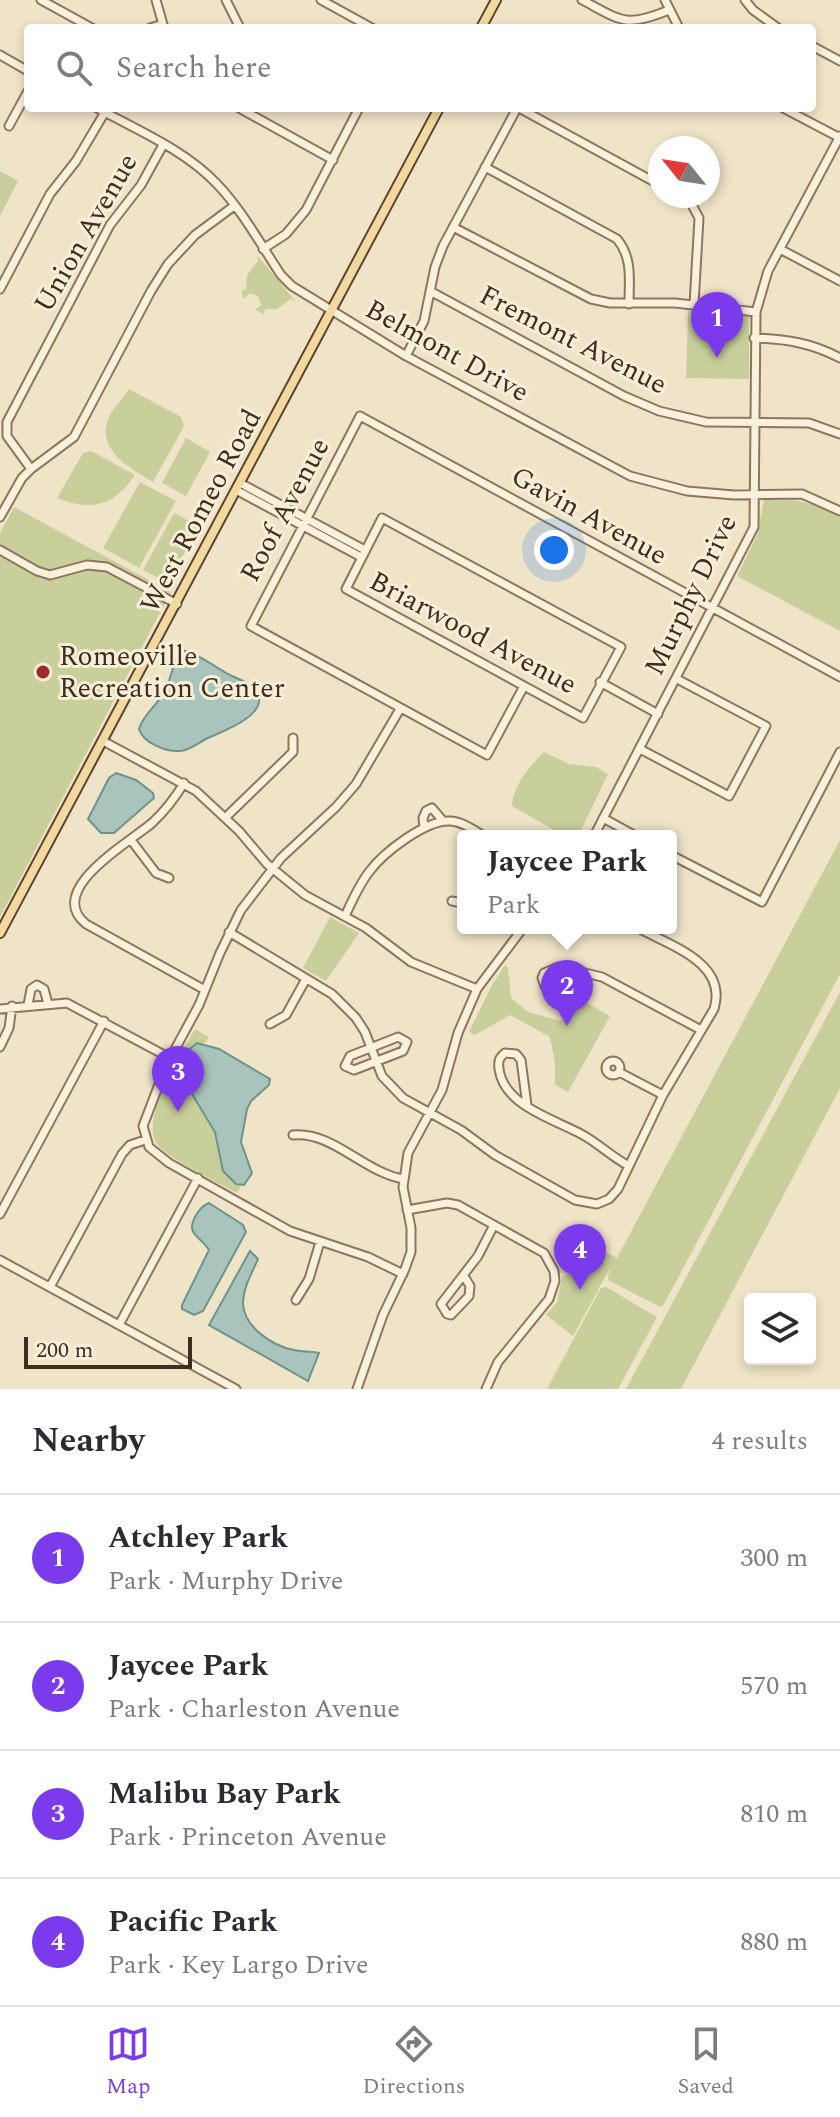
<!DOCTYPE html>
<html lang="en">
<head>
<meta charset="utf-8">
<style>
  :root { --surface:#fff; --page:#f7f7f7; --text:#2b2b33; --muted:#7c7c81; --line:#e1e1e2; --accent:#7c3aed }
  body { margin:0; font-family:Spectral,serif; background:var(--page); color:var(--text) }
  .controls { position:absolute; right:24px; bottom:24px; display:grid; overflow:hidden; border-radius:8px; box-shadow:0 4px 12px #0003 }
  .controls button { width:72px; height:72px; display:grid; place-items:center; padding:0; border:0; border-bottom:2px solid var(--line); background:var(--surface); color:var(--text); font:40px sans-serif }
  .compass { position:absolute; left:648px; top:136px; width:72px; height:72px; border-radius:50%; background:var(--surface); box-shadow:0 4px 12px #0003; rotate:300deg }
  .scale { position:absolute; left:24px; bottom:20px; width:168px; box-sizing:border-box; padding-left:8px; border:4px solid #3d2e20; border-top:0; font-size:22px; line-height:28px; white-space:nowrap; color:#3d2e20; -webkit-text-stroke:6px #f7eed8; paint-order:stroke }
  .you { position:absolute; left:554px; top:550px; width:28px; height:28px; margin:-20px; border:6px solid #fff; border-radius:50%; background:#1a73e8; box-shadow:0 0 0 12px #1a73e833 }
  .badge { display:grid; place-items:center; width:52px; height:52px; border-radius:50%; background:var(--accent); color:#fff; font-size:26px; font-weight:700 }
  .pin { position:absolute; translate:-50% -66px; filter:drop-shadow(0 2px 4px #0008) }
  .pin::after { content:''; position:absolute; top:42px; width:28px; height:24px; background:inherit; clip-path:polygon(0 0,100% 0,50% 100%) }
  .popup { position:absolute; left:457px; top:830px; width:220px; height:104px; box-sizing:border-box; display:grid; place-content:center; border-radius:8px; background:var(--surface); filter:drop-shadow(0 2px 6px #0005); font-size:26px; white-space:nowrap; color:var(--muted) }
  .popup b { font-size:30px; color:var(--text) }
  .popup::after { content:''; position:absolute; left:50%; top:100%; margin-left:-16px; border:16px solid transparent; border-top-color:var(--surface) }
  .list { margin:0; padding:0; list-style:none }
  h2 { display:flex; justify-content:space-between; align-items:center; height:104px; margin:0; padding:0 32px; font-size:34px }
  h2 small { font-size:26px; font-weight:400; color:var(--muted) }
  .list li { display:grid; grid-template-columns:52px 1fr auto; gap:24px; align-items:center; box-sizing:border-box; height:128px; padding:0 32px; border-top:2px solid var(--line) }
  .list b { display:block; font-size:30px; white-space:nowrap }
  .list p { margin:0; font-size:26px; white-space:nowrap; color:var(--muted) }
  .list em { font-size:26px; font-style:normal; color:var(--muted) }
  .icon { flex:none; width:44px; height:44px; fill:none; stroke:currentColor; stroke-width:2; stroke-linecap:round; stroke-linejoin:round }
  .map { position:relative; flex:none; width:840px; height:1389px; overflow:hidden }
  .search { position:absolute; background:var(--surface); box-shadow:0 4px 12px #0003; left:24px; right:24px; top:24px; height:88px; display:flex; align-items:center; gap:20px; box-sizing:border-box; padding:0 28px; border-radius:8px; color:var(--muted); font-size:30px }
  .sheet { height:616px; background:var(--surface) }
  nav { display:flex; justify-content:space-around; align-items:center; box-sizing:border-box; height:112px; border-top:2px solid var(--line); background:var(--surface); font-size:22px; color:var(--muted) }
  nav a { display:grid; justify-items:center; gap:4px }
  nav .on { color:var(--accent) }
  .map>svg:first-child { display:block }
</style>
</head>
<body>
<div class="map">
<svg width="840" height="1389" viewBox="0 0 840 1389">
  <rect width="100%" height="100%" fill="#f0e4c8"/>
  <path fill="#c9cf9b" d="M 0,171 L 18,181 L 0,216 Z
    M 258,256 L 296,302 L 291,299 L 277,309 L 265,309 L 264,314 L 255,310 L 261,305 L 258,296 L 250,293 L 244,299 L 241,291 L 246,289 L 247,275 L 258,261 Z
    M 697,310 L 749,317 L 749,379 L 686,378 L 688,311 Z
    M 129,389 L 181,417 L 184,426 L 153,482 C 130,468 93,449 110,415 C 115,406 123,398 129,389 Z
    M 186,438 L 210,452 L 186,496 L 162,483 Z
    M 91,451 L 135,475 C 114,506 92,512 57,498 L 83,453 Z
    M 140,482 L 176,501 L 139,568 L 103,548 Z
    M 764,499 C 796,499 811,501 840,517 L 840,631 L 737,576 L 758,533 Z
    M 14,507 L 171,592 L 0,917 L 0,533 Z
    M 174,513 L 199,526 L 168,583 L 143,570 Z
    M 544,752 L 569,764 L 596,767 L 608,774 L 581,830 L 572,835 L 561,834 L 512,806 C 513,785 530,766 544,752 Z
    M 840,840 L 840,974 L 663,1306 L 660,1307 L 608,1280 L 609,1270 L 573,1336 L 546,1315 L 557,1302 L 562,1277 L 583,1266 L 594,1246 L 617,1258 Z
    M 330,917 L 359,933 L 326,981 L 303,968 Z
    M 505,965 L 508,968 L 511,998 L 528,1012 L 560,1021 L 587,1003 L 610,1016 L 568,1092 L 555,1085 L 555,1063 L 550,1037 L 510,1015 L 475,1035 L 469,1032 L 492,985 Z
    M 840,992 L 840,1088 L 681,1389 L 626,1389 Z
    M 195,1029 L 209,1037 L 205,1043 L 197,1043 L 180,1074 L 215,1132 L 221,1163 L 236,1184 L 241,1186 L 237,1193 C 219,1183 168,1159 157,1144 C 139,1119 182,1053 195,1029 Z
    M 606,1287 L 657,1317 L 618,1389 L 547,1389 L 601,1288 Z"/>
  <path fill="#a9c4bc" stroke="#6f938a" stroke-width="2" d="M 181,650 C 197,653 212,665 226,673 C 235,678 252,683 257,692 C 270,715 221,732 208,738 C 199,742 189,751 180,751 C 166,752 143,743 139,729 C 143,714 157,706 164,692 C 172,678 172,663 181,650 Z
    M 116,773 L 136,780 L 153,793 L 154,798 L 114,833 L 101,833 L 88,819 L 109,778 Z
    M 197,1043 L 219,1049 L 270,1079 L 269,1085 L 251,1101 L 247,1109 L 241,1142 L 252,1173 L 244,1185 L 236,1184 L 223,1171 L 215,1132 L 180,1074 L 187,1051 Z
    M 209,1203 L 243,1225 L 246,1232 L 203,1311 L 194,1315 L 182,1309 L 182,1305 L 209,1250 C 202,1237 185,1235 195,1217 C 199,1210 202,1206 209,1203 Z
    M 250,1251 L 258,1259 C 252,1273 244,1286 243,1301 C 242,1326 272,1346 294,1350 C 302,1352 311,1351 319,1353 L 308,1381 L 209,1325 Z"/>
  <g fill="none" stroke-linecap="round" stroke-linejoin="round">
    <g stroke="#8d765c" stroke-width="11">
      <path id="minor" d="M 41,0 L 92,28
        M 156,0 L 164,28
        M 226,0 L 240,28
        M 321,0 L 372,28
        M 582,0 C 622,21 625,28 669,10
        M 665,0 L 679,28
        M 745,0 L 753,10 L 778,28
        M 150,28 L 163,24
        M 812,46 L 840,61
        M 0,55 L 28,71
        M 97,108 C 137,130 185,150 217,184 C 242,210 261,245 281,275 L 292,286 L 406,356 L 630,476 L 687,491 L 734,495 L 802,494 L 840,511
        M 239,108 L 333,160
        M 519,108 L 660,185
        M 783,108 L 840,138
        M 9,126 L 28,91
        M 485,167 L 617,239 C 633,258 629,281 629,304
        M 681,196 L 691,203 L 699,218 L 694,305
        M 453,227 L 591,299 L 610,303 L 675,303 L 756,312
        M 263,249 L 286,234 L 306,210 L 359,108
        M 780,249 L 840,281
        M 0,289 L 50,194 L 76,161 L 105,112
        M 430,291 L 624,396 L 659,411 L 706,422 L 809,423 L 840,434
        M 754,338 C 786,339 812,343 840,358
        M 406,356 L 424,321 L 435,267 L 443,246 L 517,108
        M 31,469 L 7,436 L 7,422 L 110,225 L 141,185 L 163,145
        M 240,483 L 365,550
        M 236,490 L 361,557
        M 0,517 L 22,478 L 31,469 L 74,437 L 151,291 L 168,264 L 195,235 L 234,206
        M 382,518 L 621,647 L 583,718 L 346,589 Z
        M 0,550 L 37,571 L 50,575 L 87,565 L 107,567 L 177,604
        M 600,682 L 658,714
        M 524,686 L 487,755 L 251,626 L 360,416 L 840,677
        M 400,709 L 356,784 L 336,807 L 281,858 L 241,910 L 220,953 L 199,1005 L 166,1066 L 143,1126 L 149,1147 L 169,1163 L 290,1231 L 368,1257 L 403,1274
        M 103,741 L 196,791 L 239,831 L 267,864 L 305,895 L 366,928 L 411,962 L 477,989
        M 640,749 L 729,796 L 766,726 L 677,679
        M 184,783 C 175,798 165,811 152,823 C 130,842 44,890 86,924 L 205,990
        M 226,817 L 293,752 L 293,738
        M 603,818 L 636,836
        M 424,828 L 423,818 L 426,811 L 432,808 L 443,821
        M 594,836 L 754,527 L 756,312 L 768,271 L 840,136
        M 131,840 L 156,873 L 169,878
        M 671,855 L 762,902 L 840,752
        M 452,901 L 463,903
        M 345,916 C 352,901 359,885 369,872 C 383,853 426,819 451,821 C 463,822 474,830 484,836
        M 229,932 L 332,994 L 356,1018 L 365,1032 L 382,1076 L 403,1098 L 461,1130 L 495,1155 L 575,1200 L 597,1204 L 609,1199 L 618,1189 L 663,1095 L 714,1009 C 728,963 671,946 638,928
        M 558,967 L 567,971 L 566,981 L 550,988 L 545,986 L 542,978 L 544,973 Z
        M 568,974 L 585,973 L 602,977 L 701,1030
        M 28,1005 L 31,989 L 37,985 L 44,989 L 48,1004
        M 0,1009 L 67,1003 L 170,1058
        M 270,1024 L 286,1015 L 306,979
        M 398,1037 L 407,1042 L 403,1051 L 354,1070 L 345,1066 L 350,1056 Z
        M 0,1047 L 9,1028 L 12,1006
        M606 1068a7 7 0 1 1 14 0a7 7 0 1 1-14 0Z
        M 619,1072 L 663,1095
        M 527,1105 L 521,1060 L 516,1054 L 505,1053 C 499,1058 498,1061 499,1069 C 504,1106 554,1119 583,1135 C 599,1144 612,1157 629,1166
        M 293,1135 C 332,1131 364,1172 403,1179
        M 407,1210 L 447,1203 L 458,1205 L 544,1253 L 554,1271 L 555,1281 L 549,1299 L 498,1362 L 486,1389
        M 0,1214 L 104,1021
        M 0,1260 L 236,1389
        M 464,1276 L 470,1286 L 469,1296 L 451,1315 L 447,1314 L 441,1304 L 478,1256 L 494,1225
        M 50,1287 L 122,1154 L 130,1145 L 145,1140
        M 296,1300 L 309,1279 L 320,1242
        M 119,1325 L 198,1178
        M 357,1389 L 383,1315 L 405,1269 L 411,1252 L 411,1228 L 403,1187 L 408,1153 L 442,1090 L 458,1033 L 477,989 L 523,928"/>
    </g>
    <g stroke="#5b4430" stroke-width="12">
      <path id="major" d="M 481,28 L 496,0
        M 0,933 L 439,108"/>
    </g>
    <use href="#minor" stroke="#faf1dc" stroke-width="7"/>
    <use href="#major" stroke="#f3d9a0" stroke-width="8"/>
  </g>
  <circle fill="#9e2a2b" stroke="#f7eed8" stroke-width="3" cx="43" cy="672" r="8"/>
  <g text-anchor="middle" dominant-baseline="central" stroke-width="6" stroke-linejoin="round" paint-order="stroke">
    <g font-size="28" fill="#3d2e20" stroke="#f7eed8">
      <text transform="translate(86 233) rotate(-60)">Union Avenue</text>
      <text transform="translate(573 340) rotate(27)">Fremont Avenue</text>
      <text transform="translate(447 351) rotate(29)">Belmont Drive</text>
      <text transform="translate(285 510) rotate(-62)">Roof Avenue</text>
      <text transform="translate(201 511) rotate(-62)">West Romeo Road</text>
      <text transform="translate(589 516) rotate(29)">Gavin Avenue</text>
      <text transform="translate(691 595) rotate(-64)">Murphy Drive</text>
      <text transform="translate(473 633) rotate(28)">Briarwood Avenue</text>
    </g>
    <g font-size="28" fill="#3d2e20" stroke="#f7eed8" text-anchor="start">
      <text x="59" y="656">Romeoville<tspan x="59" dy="32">Recreation Center</tspan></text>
    </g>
  </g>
</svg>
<div class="controls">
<button><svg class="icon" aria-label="layers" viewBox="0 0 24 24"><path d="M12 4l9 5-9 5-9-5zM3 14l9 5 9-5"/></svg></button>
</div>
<svg class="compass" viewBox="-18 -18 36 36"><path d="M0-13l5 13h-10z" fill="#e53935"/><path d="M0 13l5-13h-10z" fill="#7c7c81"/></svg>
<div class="scale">200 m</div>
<div class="you"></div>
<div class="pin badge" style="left:717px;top:358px">1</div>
<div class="pin badge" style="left:567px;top:1026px">2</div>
<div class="popup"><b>Jaycee Park</b>Park</div>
<div class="pin badge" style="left:178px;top:1112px">3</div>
<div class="pin badge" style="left:580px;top:1290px">4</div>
<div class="search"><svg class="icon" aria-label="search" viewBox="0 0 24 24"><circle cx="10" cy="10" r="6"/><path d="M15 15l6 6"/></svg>Search here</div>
</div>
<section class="sheet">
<h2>Nearby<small>4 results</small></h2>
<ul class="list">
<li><span class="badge">1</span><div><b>Atchley Park</b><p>Park · Murphy Drive</p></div><em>300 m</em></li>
<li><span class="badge">2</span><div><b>Jaycee Park</b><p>Park · Charleston Avenue</p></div><em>570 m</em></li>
<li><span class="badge">3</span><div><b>Malibu Bay Park</b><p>Park · Princeton Avenue</p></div><em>810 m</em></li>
<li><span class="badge">4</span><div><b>Pacific Park</b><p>Park · Key Largo Drive</p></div><em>880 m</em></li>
</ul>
</section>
<nav>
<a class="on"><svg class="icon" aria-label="map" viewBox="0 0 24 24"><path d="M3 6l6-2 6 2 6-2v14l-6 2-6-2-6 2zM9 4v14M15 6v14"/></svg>Map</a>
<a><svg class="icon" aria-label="directions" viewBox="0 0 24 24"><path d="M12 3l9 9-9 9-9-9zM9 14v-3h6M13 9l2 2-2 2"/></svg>Directions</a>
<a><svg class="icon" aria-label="saved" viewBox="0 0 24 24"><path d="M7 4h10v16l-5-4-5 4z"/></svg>Saved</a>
</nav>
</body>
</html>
